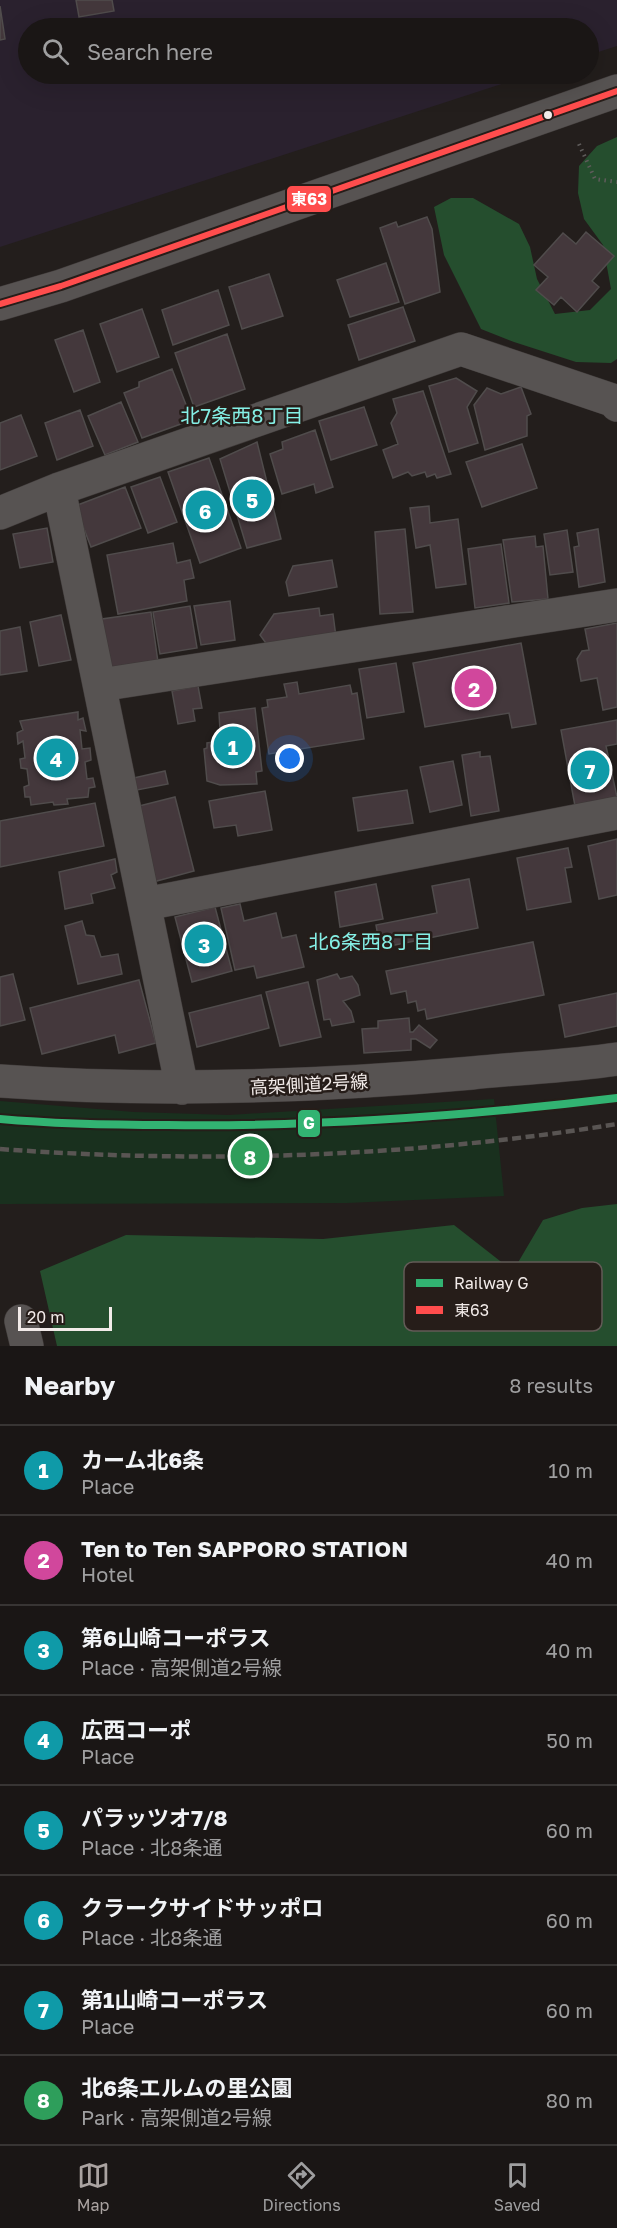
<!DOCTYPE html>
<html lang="en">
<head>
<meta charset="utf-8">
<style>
  :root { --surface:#1a1615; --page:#231f1e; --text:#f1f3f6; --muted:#9f9fa0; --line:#383534; --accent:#aaa3a1 }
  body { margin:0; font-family:"Golos Text","Noto Sans JP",sans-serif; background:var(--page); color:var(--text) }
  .scale { position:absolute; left:18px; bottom:15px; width:94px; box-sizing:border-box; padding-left:6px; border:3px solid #f2ebe9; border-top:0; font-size:16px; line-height:21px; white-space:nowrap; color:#f2ebe9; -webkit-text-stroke:4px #261d19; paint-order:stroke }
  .you { position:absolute; left:290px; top:759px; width:21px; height:21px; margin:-15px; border:4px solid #fff; border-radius:50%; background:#1a73e8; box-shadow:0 0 0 9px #1a73e833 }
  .badge { display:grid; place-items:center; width:39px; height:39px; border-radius:50%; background:var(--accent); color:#fff; font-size:20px; font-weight:700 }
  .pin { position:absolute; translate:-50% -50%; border:3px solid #fff; box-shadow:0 2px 6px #0006 }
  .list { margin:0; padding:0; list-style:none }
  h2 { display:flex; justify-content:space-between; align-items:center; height:78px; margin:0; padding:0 24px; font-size:26px }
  h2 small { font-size:20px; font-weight:400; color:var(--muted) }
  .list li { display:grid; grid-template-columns:39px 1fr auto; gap:18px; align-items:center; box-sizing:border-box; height:90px; padding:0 24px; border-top:2px solid var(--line) }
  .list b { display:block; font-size:22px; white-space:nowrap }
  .list p { margin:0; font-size:20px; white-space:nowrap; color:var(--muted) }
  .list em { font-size:20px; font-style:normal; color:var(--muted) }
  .icon { flex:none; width:33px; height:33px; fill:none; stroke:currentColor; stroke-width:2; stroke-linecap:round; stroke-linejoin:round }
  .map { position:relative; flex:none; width:617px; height:1346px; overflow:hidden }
  .search { position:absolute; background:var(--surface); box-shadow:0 6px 24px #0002; left:18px; right:18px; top:18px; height:66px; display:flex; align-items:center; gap:15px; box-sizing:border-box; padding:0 21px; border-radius:33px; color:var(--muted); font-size:22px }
  .sheet { height:798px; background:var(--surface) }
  nav { display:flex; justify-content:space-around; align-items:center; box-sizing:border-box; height:84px; border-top:2px solid var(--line); background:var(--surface); font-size:16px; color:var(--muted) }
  nav a { display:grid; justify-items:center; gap:3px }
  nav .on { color:var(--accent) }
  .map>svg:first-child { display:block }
</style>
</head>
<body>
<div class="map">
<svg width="617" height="1346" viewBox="0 0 617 1346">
  <rect width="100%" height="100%" fill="#231e1c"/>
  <path fill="#2a212e" d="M 0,0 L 617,0 L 617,46 L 589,55 L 588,28 L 28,28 L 28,74 L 532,74 L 0,247 Z"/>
  <path fill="#19301e" d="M 494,1099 L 504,1196 L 347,1203 L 0,1204 L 0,1101 L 134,1112 L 229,1115 Z"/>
  <path fill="#254e2e" d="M 617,137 L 617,359 L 611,363 L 576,362 L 514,342 L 481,329 L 444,255 L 434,207 L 451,198 L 473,198 L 519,224 L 530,247 L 537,279 L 555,314 L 590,310 L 611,289 L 603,245 L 584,219 L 578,193 L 579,166 L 597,146 Z
    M 617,1204 L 617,1346 L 57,1346 L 40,1271 L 126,1235 L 323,1239 L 454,1225 L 513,1271 L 543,1220 L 582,1208 Z"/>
  <path fill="#44383c" stroke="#504c4c" stroke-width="1.5" d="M 76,0 L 112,0 L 114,11 L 79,17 Z
    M 0,6 L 5,39 L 0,40 Z
    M 427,217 L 432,229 L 440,292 L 405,304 L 380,228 L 396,222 L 398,227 Z
    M 586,232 L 614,256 L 592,281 L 599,287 L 577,312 L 561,297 L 554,305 L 536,290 L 548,277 L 534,265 L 563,233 L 576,244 Z
    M 386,263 L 399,302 L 350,317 L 337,280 Z
    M 269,274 L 283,316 L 242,329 L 229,287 Z
    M 218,290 L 229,325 L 173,345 L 162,310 Z
    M 403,307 L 415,341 L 359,360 L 348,325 Z
    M 142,309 L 159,357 L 117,372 L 100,324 Z
    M 83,330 L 100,382 L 74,392 L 55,340 Z
    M 227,334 L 245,389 L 194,407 L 175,353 Z
    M 172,369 L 192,420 L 142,438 L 124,393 L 139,387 L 139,382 Z
    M 456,378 L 477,391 L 467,407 L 478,443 L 449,452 L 429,386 Z
    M 521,387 L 531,414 L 527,416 L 527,436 L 485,450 L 474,405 L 487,388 L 501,394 Z
    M 423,391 L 451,474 L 437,478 L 435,474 L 427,477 L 425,472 L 412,476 L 408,472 L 393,478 L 383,450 L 398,444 L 391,423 L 397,413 L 393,399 Z
    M 121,402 L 138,442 L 105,455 L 88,416 Z
    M 364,407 L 377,445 L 331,460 L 319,421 Z
    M 80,410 L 93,446 L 57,460 L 45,423 Z
    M 21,415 L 37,456 L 0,470 L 0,423 Z
    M 315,430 L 333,487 L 316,493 L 314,484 L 282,494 L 270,454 L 283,449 L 282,442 Z
    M 257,442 L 281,539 L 247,548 L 220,459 Z
    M 522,444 L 537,488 L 482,507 L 466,462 Z
    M 209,458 L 241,548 L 200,563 L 168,472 Z
    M 160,477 L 177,522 L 148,533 L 131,487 Z
    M 125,487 L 141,528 L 91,547 L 75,506 Z
    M 429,506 L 430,523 L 458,519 L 466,584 L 436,588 L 430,545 L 416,548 L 410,508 Z
    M 47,528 L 53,562 L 20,568 L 13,534 Z
    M 405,529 L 413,612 L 380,614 L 375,532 Z
    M 598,529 L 605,582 L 579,587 L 574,547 L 579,546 L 577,533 Z
    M 567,530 L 573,572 L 550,575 L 544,534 Z
    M 535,536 L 536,547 L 543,546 L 548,599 L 512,602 L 503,540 Z
    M 173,543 L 177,563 L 190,560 L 194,578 L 184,580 L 187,601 L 118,614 L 107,555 Z
    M 501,544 L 509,603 L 475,608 L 468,549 Z
    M 332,560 L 337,587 L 289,596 L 286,582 L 293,566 Z
    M 230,601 L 235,640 L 201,645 L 194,606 Z
    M 190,606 L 197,648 L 160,654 L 153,612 Z
    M 319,608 L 320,616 L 333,614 L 336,637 L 268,646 L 260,635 L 274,614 Z
    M 151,612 L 158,662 L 109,669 L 102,619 Z
    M 61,615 L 71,660 L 39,666 L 30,622 Z
    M 617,623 L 617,707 L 603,710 L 597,678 L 581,681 L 577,659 L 582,651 L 589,650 L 585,629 Z
    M 20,627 L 27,671 L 0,675 L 0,631 Z
    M 521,643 L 536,724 L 512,728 L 509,713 L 425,727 L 413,663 Z
    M 396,663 L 404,712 L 367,718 L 359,669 Z
    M 297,682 L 299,694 L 350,685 L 352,694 L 357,693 L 364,739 L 269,754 L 262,708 L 268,707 L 267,700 L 287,697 L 284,684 Z
    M 198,686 L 202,708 L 193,709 L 195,721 L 178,724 L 172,691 Z
    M 255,708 L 262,771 L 256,772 L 257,784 L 220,785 L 207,781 L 204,749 L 207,748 L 207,743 L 227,740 L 225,730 L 220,730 L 219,713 Z
    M 78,712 L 78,720 L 83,718 L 86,731 L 80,730 L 82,749 L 90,748 L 91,760 L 85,762 L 87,779 L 93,778 L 95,787 L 89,788 L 88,797 L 67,799 L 68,804 L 54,805 L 53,802 L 31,805 L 30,797 L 25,797 L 24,787 L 29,785 L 27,769 L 21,768 L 20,759 L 25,758 L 23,741 L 18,744 L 17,733 L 23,730 L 20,721 Z
    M 617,720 L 617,744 L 606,746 L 617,797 L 575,806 L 561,730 Z
    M 480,752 L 480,757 L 490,756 L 499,811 L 471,816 L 462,755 Z
    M 453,761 L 462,805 L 430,812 L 420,767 Z
    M 165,771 L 168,784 L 132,791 L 129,779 Z
    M 407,790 L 413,823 L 358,831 L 353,798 Z
    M 265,791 L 272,830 L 238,836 L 236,825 L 214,828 L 209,801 Z
    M 175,797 L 194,871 L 153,882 L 135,807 Z
    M 95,803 L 104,846 L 0,867 L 0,821 Z
    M 617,839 L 617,895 L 599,899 L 588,846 Z
    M 568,848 L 572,867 L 565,868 L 571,902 L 527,910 L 517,858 Z
    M 115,859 L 117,872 L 111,875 L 115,888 L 91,894 L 93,903 L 65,909 L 59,872 Z
    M 469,879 L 478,928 L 380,948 L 376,925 L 437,913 L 432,886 Z
    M 376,884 L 383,919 L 340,927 L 335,892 Z
    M 240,904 L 244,921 L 276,913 L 282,938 L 296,935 L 304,967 L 257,978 L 254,966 L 235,970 L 221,908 Z
    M 215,907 L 232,971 L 192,982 L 175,917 Z
    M 82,921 L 86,935 L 94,936 L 101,957 L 118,954 L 122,974 L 78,984 L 65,926 Z
    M 533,942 L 544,995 L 427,1019 L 425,1009 L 418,1011 L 416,1001 L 408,1003 L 406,991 L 391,994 L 386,971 Z
    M 13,974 L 25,1020 L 0,1026 L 0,977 Z
    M 337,974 L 340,979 L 352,976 L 358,985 L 360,995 L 343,1001 L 351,1011 L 354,1022 L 332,1026 L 330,1019 L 324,1020 L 317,980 Z
    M 139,980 L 156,1043 L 119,1053 L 115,1035 L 42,1054 L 30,1008 Z
    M 308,982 L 321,1037 L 280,1046 L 266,992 Z
    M 617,993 L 617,1026 L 565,1037 L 559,1005 Z
    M 261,995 L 269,1028 L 197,1047 L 189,1013 Z
    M 409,1018 L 410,1032 L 413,1032 L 419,1025 L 437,1040 L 430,1048 L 416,1039 L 411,1039 L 411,1050 L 364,1053 L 362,1029 L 378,1028 L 378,1021 Z"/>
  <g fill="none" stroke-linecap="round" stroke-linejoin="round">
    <g stroke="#3e3938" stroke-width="34">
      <path id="minor" d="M 0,304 L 61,286 L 617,91
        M 59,489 L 182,1088
        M 0,513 L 59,489 L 461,349 L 615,401 L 617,405
        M 100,685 L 617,605
        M 145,904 L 617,813
        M 0,1081 C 158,1092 315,1087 472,1073 C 520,1068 569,1066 617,1059
        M 21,1321 L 27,1346"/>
    </g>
    <path stroke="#5f5c5b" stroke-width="4" stroke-dasharray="1.5 4.5" stroke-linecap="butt" d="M 579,144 L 595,179 L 617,182"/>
    <use href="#minor" stroke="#575352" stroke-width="33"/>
    <path stroke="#595553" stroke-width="4.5" stroke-dasharray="9 4.5" stroke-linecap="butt" d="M 0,1149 C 205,1164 414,1157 617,1124"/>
    <g stroke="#261d19" stroke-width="10">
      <path id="bus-1" d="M 0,304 L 61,286 L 617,91"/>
    </g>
    <use href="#bus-1" stroke="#ff4d4d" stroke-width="6"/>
    <g stroke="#261d19" stroke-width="12">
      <path id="rail-1" d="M 0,1119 C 56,1124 112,1125 168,1125 C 318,1127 468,1116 617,1098"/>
    </g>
    <use href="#rail-1" stroke="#32b372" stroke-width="8"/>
  </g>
  <circle fill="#f2ebe9" stroke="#261d19" stroke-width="2" cx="548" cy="115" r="5"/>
  <g text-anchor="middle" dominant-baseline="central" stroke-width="5" stroke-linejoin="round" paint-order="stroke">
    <g font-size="18" fill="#f2ebe9" stroke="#261d19">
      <text transform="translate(309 1084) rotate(-3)">高架側道2号線</text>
    </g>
    <g font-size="20" fill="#85f0e6" stroke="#261d19">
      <text x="242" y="415">北7条西8丁目</text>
      <text x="371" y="941">北6条西8丁目</text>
    </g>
  </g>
  <rect x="404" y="1262" width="198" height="69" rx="9" fill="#261d19" stroke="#635b57" stroke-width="1.5"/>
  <rect x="416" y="1279" width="27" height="8" fill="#32b372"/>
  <rect x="416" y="1306" width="27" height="8" fill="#ff4d4d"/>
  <g font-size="16" fill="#f2ebe9">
    <text x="454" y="1289">Railway G</text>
    <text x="454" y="1316">東63</text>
  </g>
  <g stroke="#261d19" stroke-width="2">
    <rect x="286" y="185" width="46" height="28" rx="6" fill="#ff4d4d"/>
    <rect x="297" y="1109" width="24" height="29" rx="6" fill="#32b372"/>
  </g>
  <g font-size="16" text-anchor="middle" font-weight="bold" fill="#fff">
    <text x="309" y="205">東63</text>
    <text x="309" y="1129">G</text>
  </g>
</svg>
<div class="scale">20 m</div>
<div class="you"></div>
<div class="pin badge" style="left:233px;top:746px;background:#0f9aa8">1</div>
<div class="pin badge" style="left:474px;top:688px;background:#d1479c">2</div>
<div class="pin badge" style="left:204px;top:944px;background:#0f9aa8">3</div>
<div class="pin badge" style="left:56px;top:758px;background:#0f9aa8">4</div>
<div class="pin badge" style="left:252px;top:499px;background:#0f9aa8">5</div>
<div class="pin badge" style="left:205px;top:510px;background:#0f9aa8">6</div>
<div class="pin badge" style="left:590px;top:770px;background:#0f9aa8">7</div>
<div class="pin badge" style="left:250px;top:1156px;background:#2e9e5b">8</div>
<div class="search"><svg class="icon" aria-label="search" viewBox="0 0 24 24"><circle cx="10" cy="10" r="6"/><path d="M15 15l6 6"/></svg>Search here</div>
</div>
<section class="sheet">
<h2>Nearby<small>8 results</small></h2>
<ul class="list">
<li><span class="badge" style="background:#0f9aa8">1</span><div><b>カーム北6条</b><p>Place</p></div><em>10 m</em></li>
<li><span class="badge" style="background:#d1479c">2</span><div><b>Ten to Ten SAPPORO STATION</b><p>Hotel</p></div><em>40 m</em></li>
<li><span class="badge" style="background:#0f9aa8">3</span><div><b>第6山崎コーポラス</b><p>Place · 高架側道2号線</p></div><em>40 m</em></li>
<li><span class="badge" style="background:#0f9aa8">4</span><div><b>広西コーポ</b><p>Place</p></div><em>50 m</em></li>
<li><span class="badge" style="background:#0f9aa8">5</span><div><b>パラッツオ7/8</b><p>Place · 北8条通</p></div><em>60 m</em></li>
<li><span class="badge" style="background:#0f9aa8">6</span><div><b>クラークサイドサッポロ</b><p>Place · 北8条通</p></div><em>60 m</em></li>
<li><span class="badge" style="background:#0f9aa8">7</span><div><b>第1山崎コーポラス</b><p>Place</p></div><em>60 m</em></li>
<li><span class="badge" style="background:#2e9e5b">8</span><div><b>北6条エルムの里公園</b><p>Park · 高架側道2号線</p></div><em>80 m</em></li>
</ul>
</section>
<nav>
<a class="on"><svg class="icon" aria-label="map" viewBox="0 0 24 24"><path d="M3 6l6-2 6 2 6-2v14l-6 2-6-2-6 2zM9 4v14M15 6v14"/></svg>Map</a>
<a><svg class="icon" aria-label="directions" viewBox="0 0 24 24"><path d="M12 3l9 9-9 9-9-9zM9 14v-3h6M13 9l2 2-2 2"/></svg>Directions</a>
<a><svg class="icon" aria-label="saved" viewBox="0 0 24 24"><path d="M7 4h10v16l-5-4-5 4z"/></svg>Saved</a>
</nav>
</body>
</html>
